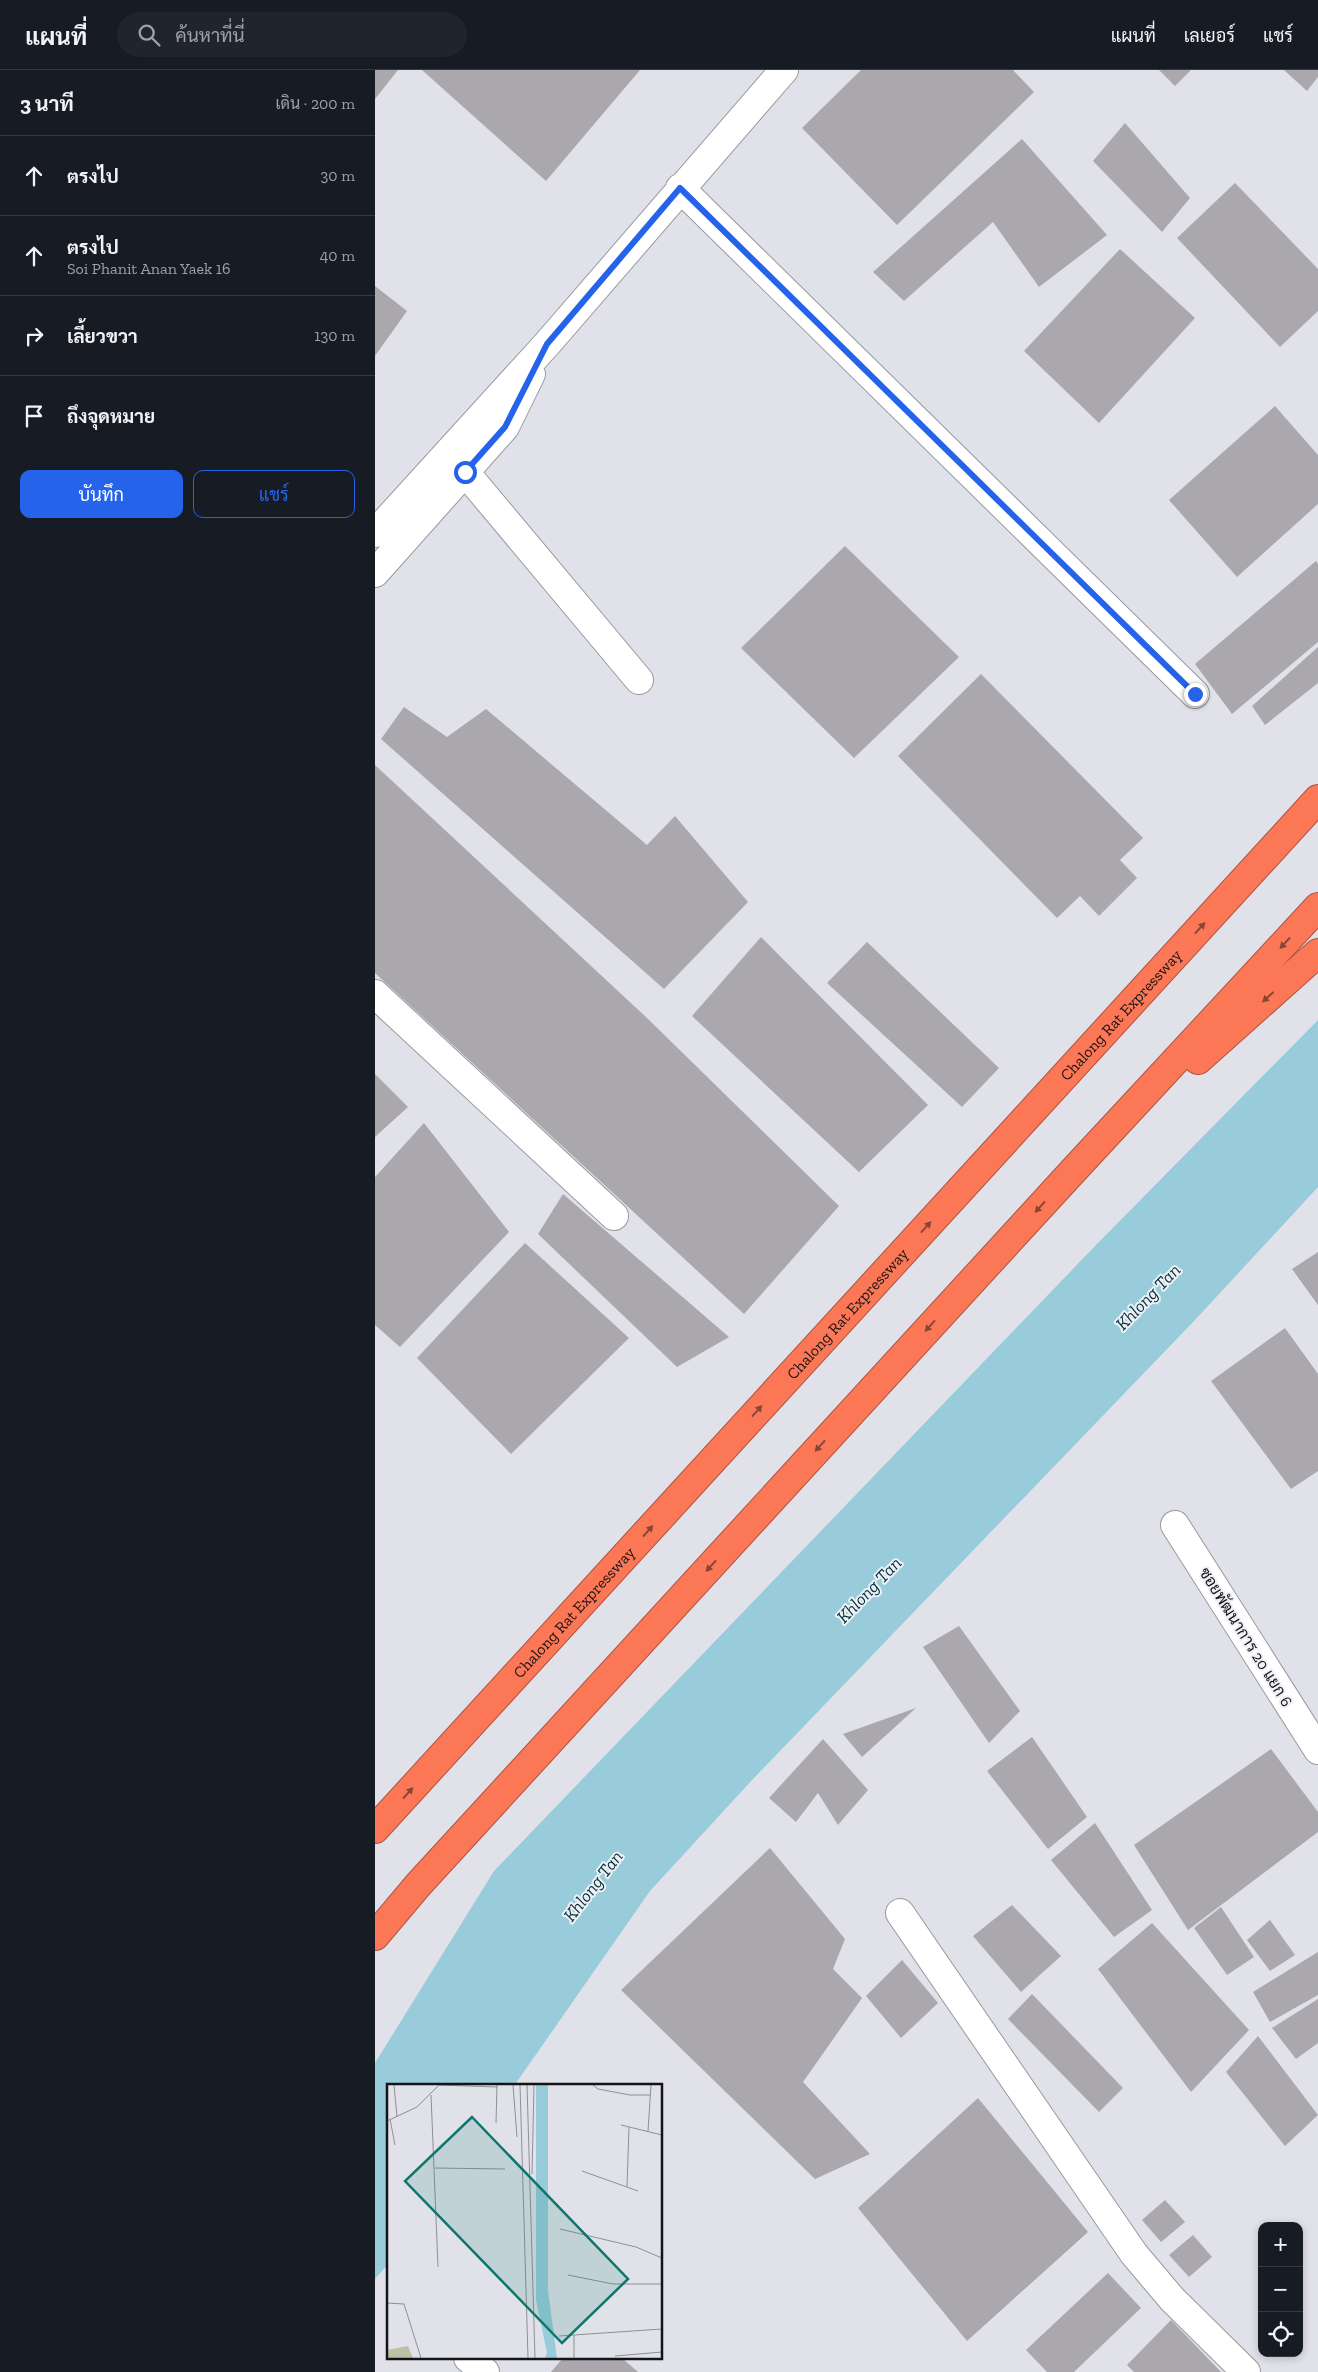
<!DOCTYPE html>
<html lang="th">
<head>
<meta charset="utf-8">
<style>
  :root { --surface:#171b24; --page:#20242c; --text:#f1f3f6; --muted:#9ea1a6; --line:#363941; --accent:#2563eb }
  body { margin:0; font-family:"Zilla Slab",Sarabun,serif; background:var(--page); color:var(--text) }
  .controls { position:absolute; right:15px; bottom:15px; display:grid; overflow:hidden; border-radius:10px; box-shadow:0 2px 8px #0003 }
  .controls button { width:45px; height:45px; display:grid; place-items:center; padding:0; border:0; border-bottom:1px solid var(--line); background:var(--surface); color:var(--text); font:25px sans-serif }
  .stop { position:absolute; width:15px; height:15px; margin:-11px; border:4px solid #2563eb; border-radius:50%; background:#fff }
  .stop.end { background:#2563eb; border-color:#fff; box-shadow:0 1px 5px #0008 }
  .list { margin:0; padding:0; list-style:none }
  h2 { display:flex; justify-content:space-between; align-items:center; height:65px; margin:0; padding:0 20px; font-size:21px }
  h2 small { font-size:16px; font-weight:400; color:var(--muted) }
  .list li { display:grid; grid-template-columns:32px 1fr auto; gap:15px; align-items:center; box-sizing:border-box; height:80px; padding:0 20px; border-top:1px solid var(--line) }
  .list b { display:block; font-size:19px; white-space:nowrap }
  .list p { margin:0; font-size:16px; white-space:nowrap; color:var(--muted) }
  .list em { font-size:16px; font-style:normal; color:var(--muted) }
  .actions { display:flex; gap:10px; padding:15px 20px }
  .actions a { flex:1; padding:11px 0; border:1px solid var(--accent); border-radius:10px; text-align:center; font-size:18px; color:var(--accent) }
  .actions .main { background:var(--accent); color:#fff }
  .icon { flex:none; width:28px; height:28px; fill:none; stroke:currentColor; stroke-width:2; stroke-linecap:round; stroke-linejoin:round }
  .map { position:relative; flex:none; width:943px; height:2302px; overflow:hidden }
  header { display:flex; align-items:center; gap:30px; box-sizing:border-box; height:70px; padding:0 25px; background:var(--surface); border-bottom:1px solid var(--line) }
  header strong { font-size:24px }
  nav { display:flex; gap:28px; margin-inline-start:auto; font-size:18px }
  .search { width:350px; height:45px; background:var(--page); display:flex; align-items:center; gap:12px; box-sizing:border-box; padding:0 18px; border-radius:28px; color:var(--muted); font-size:19px }
  main { display:flex }
  aside { flex:1; background:var(--surface) }
  .map>svg:first-child { display:block }
</style>
</head>
<body>
<header>
<strong>แผนที่</strong>
<div class="search"><svg class="icon" aria-label="search" viewBox="0 0 24 24"><circle cx="10" cy="10" r="6"/><path d="M15 15l6 6"/></svg>ค้นหาที่นี่</div>
<nav><a>แผนที่</a><a>เลเยอร์</a><a>แชร์</a></nav>
</header>
<main>
<aside>
<h2>3 นาที<small>เดิน · 200 m</small></h2>
<ul class="list">
<li><svg class="icon" aria-label="ahead" viewBox="0 0 24 24"><path d="M12 20V5M6 11l6-6 6 6"/></svg><div><b>ตรงไป</b></div><em>30 m</em></li>
<li><svg class="icon" aria-label="ahead" viewBox="0 0 24 24"><path d="M12 20V5M6 11l6-6 6 6"/></svg><div><b>ตรงไป</b><p>Soi Phanit Anan Yaek 16</p></div><em>40 m</em></li>
<li><svg class="icon" aria-label="right" viewBox="0 0 24 24"><path d="M7 20v-9h11M14 6l5 5-5 5"/></svg><div><b>เลี้ยวขวา</b></div><em>130 m</em></li>
<li><svg class="icon" aria-label="arrive" viewBox="0 0 24 24"><path d="M6 21V4h12l-3 4 3 4H6"/></svg><div><b>ถึงจุดหมาย</b></div></li>
</ul>
<div class="actions"><a class="main">บันทึก</a><a>แชร์</a></div>
</aside>
<div class="map">
<svg width="943" height="2302" viewBox="0 0 943 2302">
  <rect width="100%" height="100%" fill="#e1e2e9"/>
  <path fill="#98ccda" d="M 943,950 L 943,1117 L 820,1250 L 378,1709 L 275,1821 L 139,2016 L 14,2016 L 14,2193 L 0,2209 L 0,1993 L 119,1801 L 721,1175 Z"/>
  <path fill="#aaa7ad" d="M 0,0 L 23,0 L 0,29 Z
    M 47,0 L 265,0 L 171,111 Z
    M 486,0 L 638,0 L 659,22 L 522,155 L 427,58 Z
    M 784,0 L 816,0 L 800,16 Z
    M 909,0 L 943,0 L 943,7 L 932,21 Z
    M 750,53 L 815,128 L 787,162 L 718,91 Z
    M 647,69 L 732,165 L 664,217 L 618,152 L 529,231 L 498,202 Z
    M 860,113 L 943,199 L 943,241 L 905,277 L 802,168 Z
    M 745,179 L 820,248 L 724,353 L 649,281 Z
    M 0,216 L 32,241 L 0,286 Z
    M 900,336 L 943,385 L 943,434 L 862,507 L 794,430 Z
    M 470,476 L 584,587 L 479,688 L 366,578 Z
    M 941,491 L 943,494 L 943,572 L 857,644 L 820,594 Z
    M 943,577 L 943,613 L 890,655 L 877,636 Z
    M 606,604 L 768,768 L 745,790 L 762,808 L 724,846 L 705,826 L 682,848 L 523,686 Z
    M 29,637 L 72,667 L 111,639 L 272,775 L 300,746 L 373,832 L 289,919 L 6,669 Z
    M 0,695 L 272,948 L 464,1136 L 369,1244 L 0,903 Z
    M 386,867 L 553,1035 L 484,1102 L 317,946 Z
    M 492,872 L 624,998 L 587,1037 L 452,913 Z
    M 0,1004 L 33,1037 L 0,1067 Z
    M 49,1053 L 134,1162 L 25,1277 L 0,1255 L 0,1107 Z
    M 188,1124 L 354,1267 L 302,1297 L 163,1164 Z
    M 150,1173 L 254,1268 L 136,1384 L 42,1288 Z
    M 943,1182 L 943,1235 L 917,1199 Z
    M 910,1258 L 943,1304 L 943,1401 L 916,1419 L 836,1311 Z
    M 584,1556 L 645,1641 L 614,1673 L 548,1577 Z
    M 541,1638 L 487,1687 L 468,1664 Z
    M 657,1667 L 712,1747 L 673,1779 L 612,1701 Z
    M 448,1669 L 493,1720 L 463,1755 L 443,1723 L 421,1752 L 394,1728 Z
    M 896,1679 L 943,1742 L 943,1762 L 813,1860 L 759,1775 Z
    M 720,1753 L 777,1840 L 739,1867 L 676,1790 Z
    M 395,1778 L 470,1869 L 458,1899 L 487,1928 L 428,2012 L 495,2084 L 440,2109 L 246,1920 Z
    M 637,1835 L 686,1886 L 646,1922 L 598,1866 Z
    M 846,1837 L 879,1887 L 852,1905 L 819,1858 Z
    M 895,1850 L 920,1885 L 895,1901 L 872,1870 Z
    M 777,1853 L 874,1960 L 816,2022 L 723,1899 Z
    M 943,1882 L 943,1925 L 895,1952 L 878,1922 Z
    M 527,1890 L 563,1933 L 526,1968 L 491,1926 Z
    M 657,1924 L 748,2018 L 724,2042 L 633,1949 Z
    M 943,1929 L 943,1973 L 921,1989 L 897,1958 Z
    M 883,1966 L 943,2045 L 910,2076 L 851,2002 Z
    M 603,2028 L 713,2162 L 592,2271 L 483,2138 Z
    M 790,2130 L 810,2152 L 786,2172 L 767,2150 Z
    M 818,2165 L 837,2187 L 814,2207 L 794,2185 Z
    M 733,2203 L 766,2238 L 699,2302 L 672,2302 L 651,2280 Z
    M 796,2250 L 846,2302 L 759,2302 L 752,2295 Z
    M 188,2288 L 247,2288 L 263,2302 L 176,2302 Z"/>
  <g fill="none" stroke-linecap="round" stroke-linejoin="round">
    <g stroke="#97999f" stroke-width="30">
      <path id="minor" d="M 305,118 L 820,624
        M 90,402 L 264,610
        M 0,463 L 172,274 L 409,0
        M 0,503 L 130,357 L 156,304
        M 0,924 L 239,1146
        M 800,1455 L 943,1680
        M 525,1843 L 759,2184 L 797,2229 L 871,2302
        M 93,2288 L 110,2302"/>
    </g>
    <g stroke="#ab5440" stroke-width="30">
      <g id="highway">
        <path d="M 823,990 L 943,883"/>
        <path id="s1" d="M 0,1759 L 943,729"/>
        <path d="M 0,1866 L 43,1815 L 698,1101 L 943,837"/>
      </g>
    </g>
    <use href="#minor" stroke="#fff" stroke-width="28"/>
    <use href="#highway" stroke="#fc7756" stroke-width="28"/>
  </g>
  <defs><path id="oneway-solid" d="M-6-.8H1V-3.2L6.5 0L1 3.2V.8H-6Z" transform="scale(1.25)"/></defs>
  <g fill="#884636">
    <use href="#oneway-solid" transform="translate(825 858) rotate(-48)"/>
    <use href="#oneway-solid" transform="translate(910 873) rotate(133)"/>
    <use href="#oneway-solid" transform="translate(893 927) rotate(138)"/>
    <use href="#oneway-solid" transform="translate(665 1137) rotate(132)"/>
    <use href="#oneway-solid" transform="translate(551 1157) rotate(-48)"/>
    <use href="#oneway-solid" transform="translate(555 1256) rotate(132)"/>
    <use href="#oneway-solid" transform="translate(382 1341) rotate(-48)"/>
    <use href="#oneway-solid" transform="translate(445 1376) rotate(132)"/>
    <use href="#oneway-solid" transform="translate(273 1461) rotate(-48)"/>
    <use href="#oneway-solid" transform="translate(336 1496) rotate(132)"/>
    <use href="#oneway-solid" transform="translate(33 1723) rotate(-48)"/>
  </g>
  <g fill="none" stroke-linecap="round" stroke-linejoin="round">
    <path stroke="#2563eb" stroke-width="6" d="M 90,402 L 130,357 L 172,274 L 305,118 L 820,624"/>
  </g>
  <g text-anchor="middle" dominant-baseline="central" stroke-width="4" stroke-linejoin="round" paint-order="stroke">
    <g font-size="16" fill="#141417" stroke="#eef0f6">
      <text stroke="none"><textPath href="#s1" startOffset="1104">Chalong Rat Expressway</textPath></text>
      <text stroke="none"><textPath href="#s1" startOffset="699">Chalong Rat Expressway</textPath></text>
      <text stroke="none"><textPath href="#s1" startOffset="294">Chalong Rat Expressway</textPath></text>
      <text transform="translate(871 1567) rotate(58)">ซอยพัฒนาการ 20 แยก 6</text>
    </g>
    <g font-size="18" font-style="italic" fill="#00303a" stroke="#eef0f6">
      <text transform="translate(773 1227) rotate(-46)">Khlong Tan</text>
      <text transform="translate(494 1520) rotate(-46)">Khlong Tan</text>
      <text transform="translate(218 1816) rotate(-52)">Khlong Tan</text>
    </g>
  </g>
  <g transform="translate(12 2014)">
    <rect width="275" height="275" fill="#e1e2e9"/>
    <path d="M 21,262 L 26,274 L 0,274 L 0,266 Z" fill="#bdc1a5"/>
    <path d="M 149,1 L 161,1 L 161,206 L 170,274 L 158,274 L 160,269 L 149,216 Z" fill="#98ccda"/>
    <path fill="none" stroke="#8f9095" stroke-width="1" d="M 7,1 L 10,33M 52,1 L 110,3M 126,1 L 130,53M 133,1 L 141,274M 140,1 L 148,274M 206,1 L 211,5 L 243,11 L 263,11M 44,11 L 51,183M 3,35 L 8,61M 0,37 L 30,23 L 52,1M 109,39 L 110,1M 234,41 L 275,51M 261,47 L 264,1M 48,84 L 118,85M 195,87 L 251,107M 145,90 L 147,1M 240,103 L 242,43M 173,145 L 249,163 L 275,174M 181,191 L 226,200 L 275,200M 0,219 L 17,220 L 34,274M 172,252 L 275,245M 228,272 L 275,268M 187,274 L 187,251"/>
    <path fill="#0f766e" fill-opacity="0.15" stroke="#0f766e" stroke-width="2.5" d="M 85,33 L 241,195 L 175,259 L 18,97 Z"/>
    <rect width="275" height="275" fill="none" stroke="#141417" stroke-width="2.5"/>
  </g>
</svg>
<div class="controls">
<button>+</button>
<button>−</button>
<button><svg class="icon" aria-label="locate" viewBox="0 0 24 24"><circle cx="12" cy="12" r="6"/><path d="M12 2v4M12 18v4M2 12h4M18 12h4"/></svg></button>
</div>
<div class="stop" style="left:90px;top:402px"></div>
<div class="stop end" style="left:820px;top:624px"></div>
</div>
</main>
</body>
</html>
